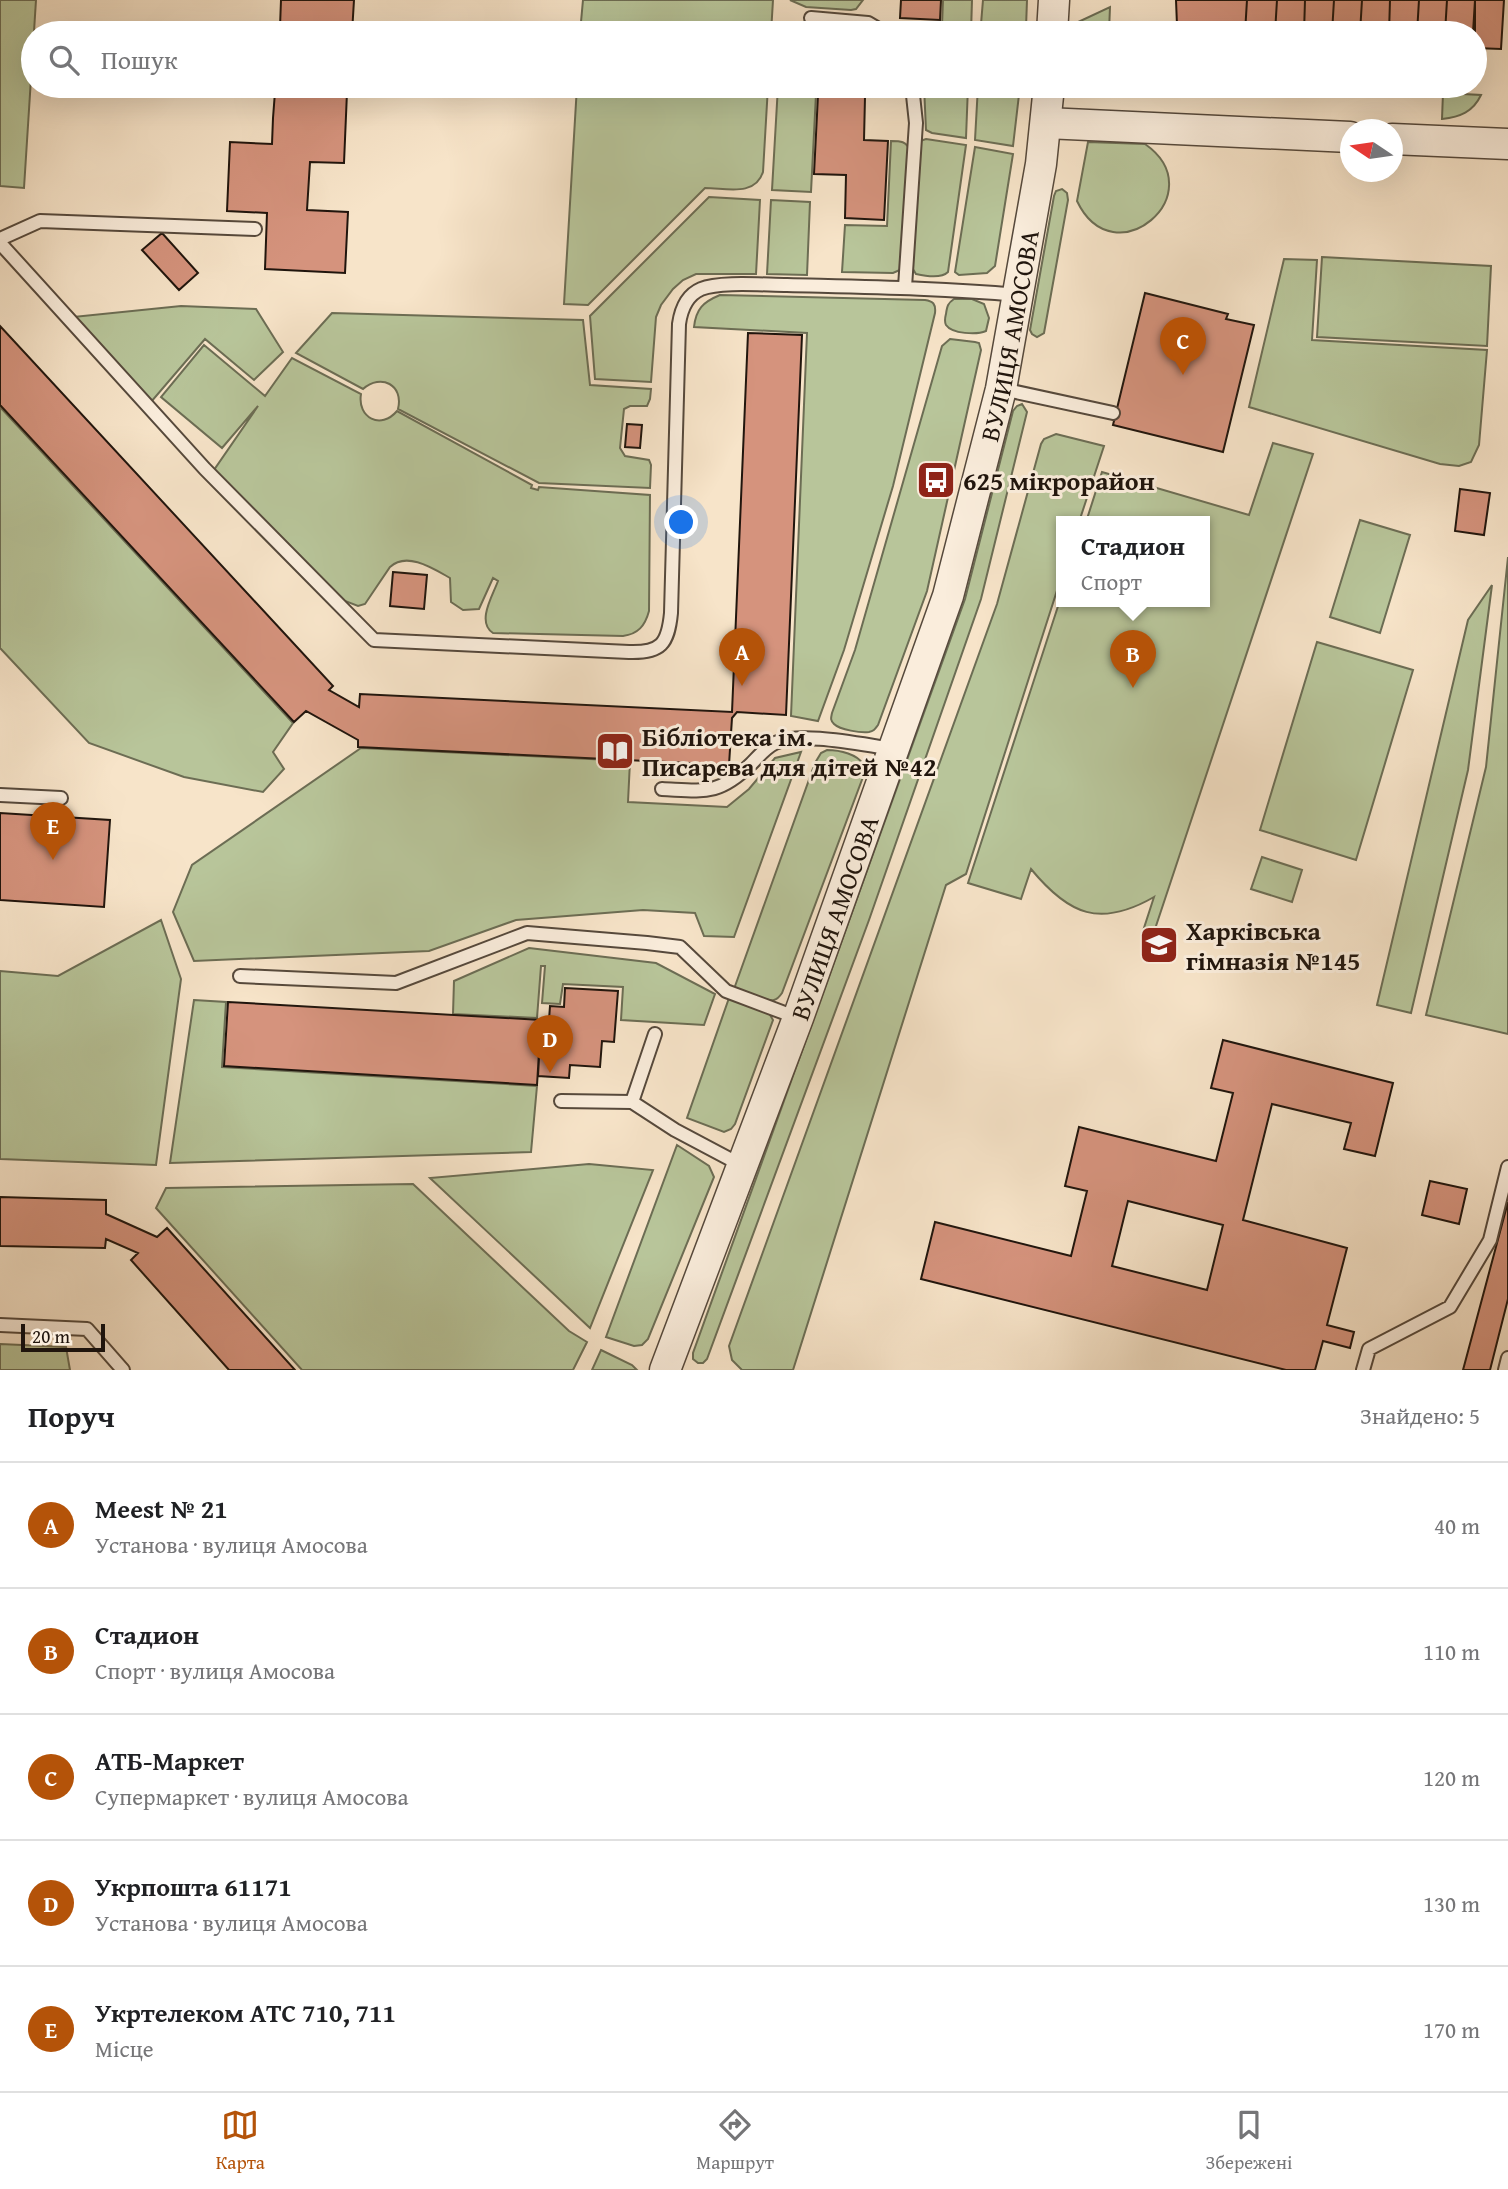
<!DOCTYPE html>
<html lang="uk">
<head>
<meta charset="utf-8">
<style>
  :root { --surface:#fff; --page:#f6f6f6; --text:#202124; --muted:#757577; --line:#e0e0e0; --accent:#b45309 }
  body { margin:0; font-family:"Gentium Book Plus",serif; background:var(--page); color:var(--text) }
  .compass { position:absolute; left:1340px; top:119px; width:63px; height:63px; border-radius:50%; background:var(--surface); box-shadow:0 7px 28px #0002; rotate:283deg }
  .scale { position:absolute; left:21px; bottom:18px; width:84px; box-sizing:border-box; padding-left:7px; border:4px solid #20150d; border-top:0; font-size:19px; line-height:24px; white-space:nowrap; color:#20150d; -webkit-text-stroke:5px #faeddc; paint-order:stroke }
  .you { position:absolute; left:682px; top:523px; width:24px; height:24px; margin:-18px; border:5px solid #fff; border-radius:50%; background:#1a73e8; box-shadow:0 0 0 10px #1a73e833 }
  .badge { display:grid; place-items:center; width:46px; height:46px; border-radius:50%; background:var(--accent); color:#fff; font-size:23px; font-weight:700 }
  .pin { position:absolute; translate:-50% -58px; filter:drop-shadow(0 2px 4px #0008) }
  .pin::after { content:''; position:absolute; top:37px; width:24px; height:21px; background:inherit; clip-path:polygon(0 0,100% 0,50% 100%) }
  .popup { position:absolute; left:1056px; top:516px; width:154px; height:91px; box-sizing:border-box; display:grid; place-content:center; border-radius:0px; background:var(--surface); filter:drop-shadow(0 2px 5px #0005); font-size:23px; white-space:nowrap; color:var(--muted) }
  .popup b { font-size:26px; color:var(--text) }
  .popup::after { content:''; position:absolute; left:50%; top:100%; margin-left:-14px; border:14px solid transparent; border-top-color:var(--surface) }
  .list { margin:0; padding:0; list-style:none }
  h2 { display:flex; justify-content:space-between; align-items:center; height:91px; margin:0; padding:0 28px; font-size:30px }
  h2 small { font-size:23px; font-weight:400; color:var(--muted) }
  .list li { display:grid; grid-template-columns:46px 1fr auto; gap:21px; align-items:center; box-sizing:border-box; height:126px; padding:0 28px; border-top:2px solid var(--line) }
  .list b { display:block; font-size:26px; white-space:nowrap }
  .list p { margin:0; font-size:23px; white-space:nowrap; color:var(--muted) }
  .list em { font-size:23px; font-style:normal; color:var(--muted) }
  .icon { flex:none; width:38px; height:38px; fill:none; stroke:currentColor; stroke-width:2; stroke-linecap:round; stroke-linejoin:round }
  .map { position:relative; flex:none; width:1508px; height:1370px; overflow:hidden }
  .search { position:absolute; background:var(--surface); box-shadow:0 7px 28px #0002; left:21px; right:21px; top:21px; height:77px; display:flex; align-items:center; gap:18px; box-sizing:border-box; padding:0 24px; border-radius:38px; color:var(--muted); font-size:26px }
  .sheet { height:721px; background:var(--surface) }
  nav { display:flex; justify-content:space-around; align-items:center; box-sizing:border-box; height:98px; border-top:2px solid var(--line); background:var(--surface); font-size:19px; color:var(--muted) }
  nav a { display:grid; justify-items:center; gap:4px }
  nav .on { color:var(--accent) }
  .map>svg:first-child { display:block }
</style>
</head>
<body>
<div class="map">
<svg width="1508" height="1370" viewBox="0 0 1508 1370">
  <rect width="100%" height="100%" fill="#f7e4c9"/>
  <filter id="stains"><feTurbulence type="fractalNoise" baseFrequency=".00286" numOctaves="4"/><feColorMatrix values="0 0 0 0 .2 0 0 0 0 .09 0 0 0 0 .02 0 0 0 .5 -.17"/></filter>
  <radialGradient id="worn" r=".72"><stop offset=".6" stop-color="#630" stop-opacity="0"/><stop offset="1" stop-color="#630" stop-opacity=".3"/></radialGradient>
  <path fill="#b8c59a" stroke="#6c6d54" stroke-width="2" d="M 0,0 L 36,0 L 24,188 L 0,186 Z
    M 583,0 L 773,0 L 771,33 L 580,33 Z
    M 790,0 L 863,0 L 856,9 L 851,10 L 806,7 Z
    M 943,0 L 972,0 L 971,33 L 904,33 L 901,24 L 942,26 Z
    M 983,0 L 1027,0 L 1026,28 L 981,24 Z
    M 1110,7 L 1109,32 L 1075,29 L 1076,23 Z
    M 781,27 L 866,32 L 870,33 L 781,33 Z
    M 577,86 L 768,86 L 763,172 C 755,197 726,188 705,188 L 588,305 L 564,304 Z
    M 778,86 L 905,86 L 906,97 L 816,94 L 811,192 L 772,190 Z
    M 924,86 L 968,86 L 966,138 L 932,133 L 926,130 Z
    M 978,86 L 1020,86 L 1013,146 L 975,140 Z
    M 1443,93 L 1481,95 C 1473,112 1460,117 1442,119 Z
    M 926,139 L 966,145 L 948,272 C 941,279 925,276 916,274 L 911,266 L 920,141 Z
    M 891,141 C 900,141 907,141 910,151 L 902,269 L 893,273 L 842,272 L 845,225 L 887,226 Z
    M 1088,142 L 1145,144 C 1215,193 1114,279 1077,201 Z
    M 975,147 L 1013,154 L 995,266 L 987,273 L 959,275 L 955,272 Z
    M 1062,189 L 1067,193 L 1068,200 L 1044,333 L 1037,337 L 1032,334 L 1030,330 L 1054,196 L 1056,191 Z
    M 709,197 L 760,200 L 756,274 L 696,274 L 683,280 L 673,289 L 661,305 L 656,317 L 651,382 L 595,379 L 590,316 Z
    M 771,200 L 810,202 L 807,275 L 767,274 Z
    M 1322,257 L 1491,266 L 1487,346 L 1317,337 Z
    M 1284,259 L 1317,260 L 1312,340 L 1487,350 L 1479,445 L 1471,462 L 1459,466 L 1440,464 L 1249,407 Z
    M 720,295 L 925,300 C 933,301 936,304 935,313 L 893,486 L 844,650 L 818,721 L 791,716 L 807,333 L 694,327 C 696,309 703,302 720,295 Z
    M 954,299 L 972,299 L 984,304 L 989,318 L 986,331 C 977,335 952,334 946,325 C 944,321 945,318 946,314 C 947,306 948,303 954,299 Z
    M 181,306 L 256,309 L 283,352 L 254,380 L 205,339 L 151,402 L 73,317 Z
    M 332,313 L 583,320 L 590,385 L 651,389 L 650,399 L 647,406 L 630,406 L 624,409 L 620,448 L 625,456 L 649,460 L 651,465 L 650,488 L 539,483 L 398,409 C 404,385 381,373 363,389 L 296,353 Z
    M 950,339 L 975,342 L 979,343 L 981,350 L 927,591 L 878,725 C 875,729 874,731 869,732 C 861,733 840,730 834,724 C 830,720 831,718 832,713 L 855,650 L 942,346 Z
    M 204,345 L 265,396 L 292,358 L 361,394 C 357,418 381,430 397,411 L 532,485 L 531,488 L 538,490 L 539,487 L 650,495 L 649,611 C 645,626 638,634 623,636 L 493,633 C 476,622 493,595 498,581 L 493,578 L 479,609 L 463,610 L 451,602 L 450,578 C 434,569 407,551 390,567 L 365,604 L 358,606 L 345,601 L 214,470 L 258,406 L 222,448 L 161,397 Z
    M 1022,404 L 1027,412 L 981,599 L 869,920 L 707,1359 L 703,1363 L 698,1363 L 693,1359 L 693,1353 L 965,599 L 1013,411 L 1017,406 Z
    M 0,407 L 293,723 L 273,752 L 284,769 L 263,792 L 184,777 L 89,743 L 0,648 Z
    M 1056,434 L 1104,446 L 1079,522 L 1061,522 L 1061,578 L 966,874 L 946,885 L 793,1370 L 742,1370 L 732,1360 L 729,1346 L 997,604 L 1041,444 L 1044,439 Z
    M 1273,443 L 1313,454 L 1153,935 L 1143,931 L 1154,897 C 1100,928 1069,915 1031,869 L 1021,899 L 968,883 L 1061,597 L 1061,602 L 1205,602 L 1205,522 L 1086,522 L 1102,472 L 1249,515 Z
    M 1360,520 L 1410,535 L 1380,633 L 1330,617 Z
    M 1508,557 L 1508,1034 L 1426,1015 L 1486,767 Z
    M 1492,585 L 1468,770 L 1411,1013 L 1377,1005 L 1468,620 Z
    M 1317,642 L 1413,670 L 1356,860 L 1260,830 Z
    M 361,748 L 630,761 L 628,802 L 727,807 L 749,789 L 775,758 L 801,752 L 734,937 L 704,936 L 695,913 L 643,910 L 516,920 L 429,951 L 194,961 L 173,912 L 192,865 Z
    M 827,750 C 839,750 859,754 864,766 L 863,777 L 782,993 C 780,996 778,999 774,1000 C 766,1002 743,992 734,989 L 815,763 L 821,753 Z
    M 1262,857 L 1302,870 L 1292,902 L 1251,889 Z
    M 161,920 L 181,979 L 156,1165 L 0,1159 L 0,971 L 58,976 Z
    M 529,948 L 656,963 L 715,994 L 704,1025 L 621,1020 L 623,987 L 563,984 L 560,1004 L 542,1003 L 545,966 L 541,966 L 537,1018 L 453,1014 L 454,981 Z
    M 729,998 L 769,1013 L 773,1020 L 735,1124 L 731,1129 L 724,1132 L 687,1118 Z
    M 194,1000 L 226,1002 L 222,1067 L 537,1086 L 531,1152 L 170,1163 Z
    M 677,1145 L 709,1166 L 714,1177 L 648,1339 L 642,1345 L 634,1346 L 606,1337 Z
    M 589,1164 L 653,1170 L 590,1328 L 430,1178 Z
    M 413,1184 L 569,1331 L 587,1342 L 573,1370 L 302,1370 L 156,1208 L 166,1188 Z
    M 0,1344 L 66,1347 L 70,1370 L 0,1370 Z
    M 601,1350 L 632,1365 L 637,1370 L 592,1370 Z"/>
  <path fill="#d5937d" stroke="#20150d" stroke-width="2" fill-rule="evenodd" d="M 281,0 L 354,0 L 352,33 L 235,33 L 235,25 L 280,27 Z
    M 901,0 L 941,0 L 940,20 L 900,18 Z
    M 1176,0 L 1247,0 L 1245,33 L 1183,32 L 1177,25 Z
    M 1247,0 L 1277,0 L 1275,33 L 1245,33 Z
    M 1277,0 L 1305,0 L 1304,33 L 1275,33 Z
    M 1305,0 L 1334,0 L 1332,33 L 1304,33 Z
    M 1334,0 L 1362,0 L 1360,33 L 1332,33 Z
    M 1362,0 L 1390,0 L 1389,33 L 1360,33 Z
    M 1390,0 L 1419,0 L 1417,33 L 1389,33 Z
    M 1419,0 L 1447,0 L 1445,33 L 1417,33 Z
    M 1447,0 L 1475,0 L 1473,33 L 1445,33 Z
    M 1475,0 L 1504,0 L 1501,49 L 1475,48 Z
    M 232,86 L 305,86 L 305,90 L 347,92 L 344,163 L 310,162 L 307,210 L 348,212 L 345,273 L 265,269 L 267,213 L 227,211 L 230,142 L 272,144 L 273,118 L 275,92 L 232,90 Z
    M 1130,86 L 1158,86 L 1157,90 L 1130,88 Z
    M 818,95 L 865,97 L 864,140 L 888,141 L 884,220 L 845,218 L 846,175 L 814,174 Z
    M 162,233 L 198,273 L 179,290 L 142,250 Z
    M 1145,293 L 1228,314 L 1226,319 L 1254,325 L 1223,452 L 1113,425 Z
    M 0,326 L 333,686 L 329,690 L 359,707 L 360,694 L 732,712 L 748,333 L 802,335 L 786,715 L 737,712 L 732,718 L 729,765 L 358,747 L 358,740 L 306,711 L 294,722 L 0,405 Z
    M 627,424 L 642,425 L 640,448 L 625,447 Z
    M 1460,489 L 1490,493 L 1484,535 L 1455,531 Z
    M 393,572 L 427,575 L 424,609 L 390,606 Z
    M 0,813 L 110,820 L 104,907 L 0,900 Z
    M 565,988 L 618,991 L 614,1042 L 602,1041 L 600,1067 L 570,1065 L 569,1078 L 538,1076 L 541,1020 L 549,1020 L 550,1006 L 564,1007 Z
    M 228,1002 L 541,1020 L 537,1085 L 224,1066 Z
    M 1223,1040 L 1393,1083 L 1375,1156 L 1344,1149 L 1351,1123 L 1272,1104 L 1243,1220 L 1347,1248 L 1327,1325 L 1354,1332 L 1350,1348 L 1323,1341 L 1315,1370 L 1286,1370 L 921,1279 L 935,1222 L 1071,1256 L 1087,1191 L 1065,1186 L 1079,1127 L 1216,1161 L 1233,1093 L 1211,1088 ZM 1128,1201 L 1223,1225 L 1207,1290 L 1112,1266 Z
    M 1430,1181 L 1467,1189 L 1459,1224 L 1422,1215 Z
    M 0,1197 L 106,1200 L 106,1214 L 157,1237 L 167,1228 L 295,1370 L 229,1370 L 131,1260 L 138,1253 L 106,1239 L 105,1248 L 0,1246 Z
    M 1508,1202 L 1508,1299 L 1490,1370 L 1463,1370 Z"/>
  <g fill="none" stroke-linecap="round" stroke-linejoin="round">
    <g stroke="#56493c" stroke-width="16">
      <path id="service" d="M 811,18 L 868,23 L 885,33
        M 0,239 L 40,221 L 255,229
        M 0,243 L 205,469 L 374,640 L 629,652 C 661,653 668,644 671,613 L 679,324 C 681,310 687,295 701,289 C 720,281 765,285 787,285 C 864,287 941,288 1018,295
        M 905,287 L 916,123 L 912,86
        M 1002,389 L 1113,413
        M 662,789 C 704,791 718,796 751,764 C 758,757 766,747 775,743 C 802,731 863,745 894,749
        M 0,795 L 61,798
        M 240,976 L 396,983 L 527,933 L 647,943 L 680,947 L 726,991 L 798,1018
        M 561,1101 L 632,1102 L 675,1130 L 741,1165
        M 632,1102 L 655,1034
        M 0,1325 L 87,1329 L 123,1370
        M 1363,1370 L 1369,1349 L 1450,1307 L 1490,1240 L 1508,1167
        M 1505,1370 L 1508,1358"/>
    </g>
    <g stroke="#56493c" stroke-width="33">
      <g id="tertiary">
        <path d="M 1052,33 L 1054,0"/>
        <path d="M 1046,123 L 1350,137"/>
        <path d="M 1392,139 L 1508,144"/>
        <path id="s1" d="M 665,1370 L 798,1018 L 948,596 L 1001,389 L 1041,164 L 1049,86"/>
      </g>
    </g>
    <use href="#service" stroke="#faeddc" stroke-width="12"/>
    <use href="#tertiary" stroke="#faeddc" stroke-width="30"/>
  </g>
  <defs>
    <g id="bus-square" transform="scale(2.0125)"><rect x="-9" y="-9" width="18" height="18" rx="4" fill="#8f2418" stroke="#faeddc"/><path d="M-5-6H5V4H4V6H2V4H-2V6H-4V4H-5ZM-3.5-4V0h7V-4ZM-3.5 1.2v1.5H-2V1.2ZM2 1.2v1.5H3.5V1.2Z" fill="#fff"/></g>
    <g id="library-square" transform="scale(2.0125)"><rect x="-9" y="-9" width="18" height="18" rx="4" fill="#8f2418" stroke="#faeddc"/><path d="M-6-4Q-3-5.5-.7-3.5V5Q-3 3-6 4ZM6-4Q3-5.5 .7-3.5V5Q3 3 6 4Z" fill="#fff"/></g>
    <g id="school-square" transform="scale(2.0125)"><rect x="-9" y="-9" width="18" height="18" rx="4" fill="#8f2418" stroke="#faeddc"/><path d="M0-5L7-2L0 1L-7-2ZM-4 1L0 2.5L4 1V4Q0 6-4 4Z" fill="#fff"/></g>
  </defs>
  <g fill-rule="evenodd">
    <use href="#bus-square" x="936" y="480"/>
    <use href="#library-square" x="615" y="751"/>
    <use href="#school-square" x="1159" y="945"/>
  </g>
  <g text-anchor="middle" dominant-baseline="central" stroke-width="6" stroke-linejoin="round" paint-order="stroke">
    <g font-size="26" fill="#20150d" stroke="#faeddc">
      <text stroke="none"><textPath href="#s1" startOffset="1092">ВУЛИЦЯ АМОСОВА</textPath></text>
      <text stroke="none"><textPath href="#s1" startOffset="483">ВУЛИЦЯ АМОСОВА</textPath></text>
    </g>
    <g font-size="26" font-weight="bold" fill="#20150d" stroke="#faeddc" text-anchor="start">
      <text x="963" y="480">625 мікрорайон</text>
      <text x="642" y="736">Бібліотека ім.<tspan x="642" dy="30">Писарєва для дітей №42</tspan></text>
      <text x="1186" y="930">Харківська<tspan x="1186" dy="30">гімназія №145</tspan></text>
    </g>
  </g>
  <rect width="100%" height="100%" filter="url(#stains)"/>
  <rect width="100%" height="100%" fill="url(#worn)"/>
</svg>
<svg class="compass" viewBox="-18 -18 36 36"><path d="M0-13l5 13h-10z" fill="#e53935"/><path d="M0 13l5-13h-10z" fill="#757577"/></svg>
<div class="scale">20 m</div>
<div class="you"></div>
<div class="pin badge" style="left:742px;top:686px">A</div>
<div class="pin badge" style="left:1133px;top:688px">B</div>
<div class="popup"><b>Стадион</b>Спорт</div>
<div class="pin badge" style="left:1183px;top:375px">C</div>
<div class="pin badge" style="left:550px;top:1073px">D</div>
<div class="pin badge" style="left:53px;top:860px">E</div>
<div class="search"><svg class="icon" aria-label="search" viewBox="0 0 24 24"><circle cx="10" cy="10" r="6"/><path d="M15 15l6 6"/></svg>Пошук</div>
</div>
<section class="sheet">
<h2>Поруч<small>Знайдено: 5</small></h2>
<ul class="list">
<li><span class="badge">A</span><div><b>Meest № 21</b><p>Установа · вулиця Амосова</p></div><em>40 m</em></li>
<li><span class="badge">B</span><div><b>Стадион</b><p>Спорт · вулиця Амосова</p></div><em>110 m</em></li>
<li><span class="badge">C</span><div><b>АТБ-Маркет</b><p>Супермаркет · вулиця Амосова</p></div><em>120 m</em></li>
<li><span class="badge">D</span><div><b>Укрпошта 61171</b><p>Установа · вулиця Амосова</p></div><em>130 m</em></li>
<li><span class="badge">E</span><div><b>Укртелеком АТС 710, 711</b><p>Місце</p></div><em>170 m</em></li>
</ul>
</section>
<nav>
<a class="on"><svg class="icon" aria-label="map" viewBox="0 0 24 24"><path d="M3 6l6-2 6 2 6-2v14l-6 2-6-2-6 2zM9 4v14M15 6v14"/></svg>Карта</a>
<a><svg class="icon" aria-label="directions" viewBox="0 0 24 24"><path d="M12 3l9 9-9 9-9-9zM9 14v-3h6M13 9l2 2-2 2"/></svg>Маршрут</a>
<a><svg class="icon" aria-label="saved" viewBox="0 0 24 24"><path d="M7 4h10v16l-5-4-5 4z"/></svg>Збережені</a>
</nav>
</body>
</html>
